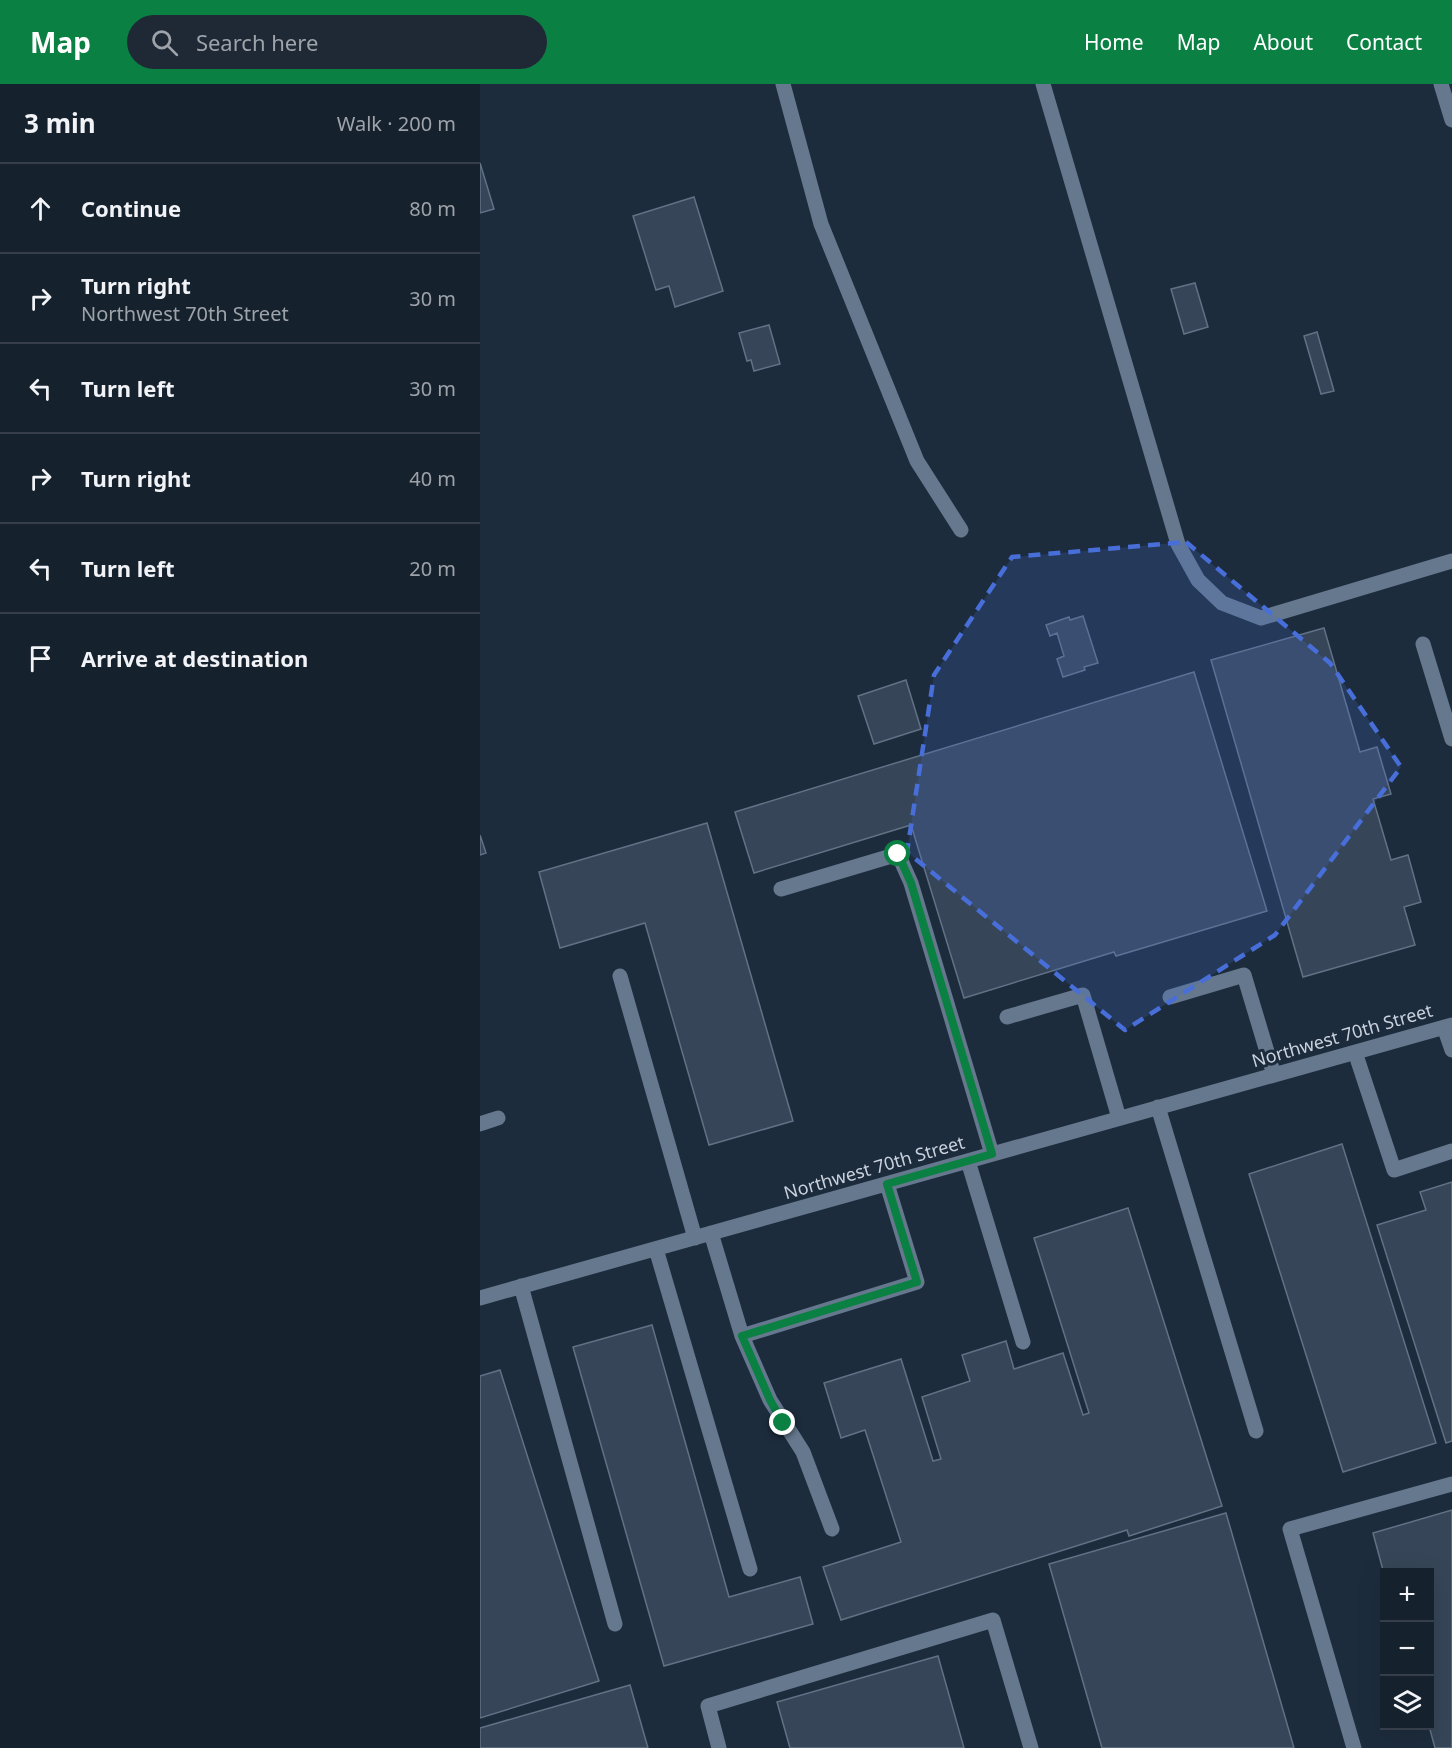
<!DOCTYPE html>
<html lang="en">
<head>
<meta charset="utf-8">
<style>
  :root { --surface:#16212e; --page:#1f2936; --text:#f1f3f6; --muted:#9ea3aa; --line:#353e4a; --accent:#0b8043 }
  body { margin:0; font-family:"Noto Sans",sans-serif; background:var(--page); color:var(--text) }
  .controls { position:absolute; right:18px; bottom:18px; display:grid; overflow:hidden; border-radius:0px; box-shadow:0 6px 24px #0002 }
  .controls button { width:54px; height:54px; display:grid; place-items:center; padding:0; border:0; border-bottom:2px solid var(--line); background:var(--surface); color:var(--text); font:30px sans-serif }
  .stop { position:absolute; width:18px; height:18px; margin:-14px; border:4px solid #0b8043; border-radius:50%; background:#fff }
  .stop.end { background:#0b8043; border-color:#fff; box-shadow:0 2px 6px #0008 }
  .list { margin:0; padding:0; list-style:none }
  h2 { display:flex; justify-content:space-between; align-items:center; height:78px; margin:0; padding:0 24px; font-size:26px }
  h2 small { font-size:20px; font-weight:400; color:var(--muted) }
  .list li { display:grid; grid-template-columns:39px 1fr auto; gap:18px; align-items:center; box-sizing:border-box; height:90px; padding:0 24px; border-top:2px solid var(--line) }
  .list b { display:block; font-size:22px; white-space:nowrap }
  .list p { margin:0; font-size:20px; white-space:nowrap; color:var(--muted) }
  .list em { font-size:20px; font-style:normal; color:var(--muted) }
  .icon { flex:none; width:33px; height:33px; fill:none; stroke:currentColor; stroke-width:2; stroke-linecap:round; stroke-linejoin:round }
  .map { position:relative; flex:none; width:972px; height:1664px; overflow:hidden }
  header { display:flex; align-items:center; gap:36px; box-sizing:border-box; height:84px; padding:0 30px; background:var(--accent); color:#fff }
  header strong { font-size:28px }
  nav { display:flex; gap:33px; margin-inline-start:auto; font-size:21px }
  .search { width:420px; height:54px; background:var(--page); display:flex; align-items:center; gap:15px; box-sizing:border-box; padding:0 21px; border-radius:33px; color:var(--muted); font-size:22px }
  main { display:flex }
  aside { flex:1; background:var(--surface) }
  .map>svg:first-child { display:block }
</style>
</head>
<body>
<header>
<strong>Map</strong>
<div class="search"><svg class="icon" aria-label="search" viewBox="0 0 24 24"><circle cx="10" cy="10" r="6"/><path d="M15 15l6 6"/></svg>Search here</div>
<nav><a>Home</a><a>Map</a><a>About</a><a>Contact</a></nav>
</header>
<main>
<aside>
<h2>3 min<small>Walk · 200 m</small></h2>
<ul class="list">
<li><svg class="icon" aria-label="ahead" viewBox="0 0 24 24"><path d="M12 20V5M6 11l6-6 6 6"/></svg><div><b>Continue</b></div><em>80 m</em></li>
<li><svg class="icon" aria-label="right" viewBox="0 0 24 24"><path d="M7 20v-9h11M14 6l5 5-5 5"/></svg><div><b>Turn right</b><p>Northwest 70th Street</p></div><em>30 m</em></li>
<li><svg class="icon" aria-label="left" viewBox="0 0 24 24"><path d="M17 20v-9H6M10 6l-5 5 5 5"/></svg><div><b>Turn left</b></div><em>30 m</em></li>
<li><svg class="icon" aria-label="right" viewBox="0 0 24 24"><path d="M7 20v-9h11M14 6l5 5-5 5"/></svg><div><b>Turn right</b></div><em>40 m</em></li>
<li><svg class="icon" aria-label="left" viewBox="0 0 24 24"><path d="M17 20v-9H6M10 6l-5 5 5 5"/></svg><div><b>Turn left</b></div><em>20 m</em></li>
<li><svg class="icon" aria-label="arrive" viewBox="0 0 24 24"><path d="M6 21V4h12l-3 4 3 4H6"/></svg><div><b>Arrive at destination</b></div></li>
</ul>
</aside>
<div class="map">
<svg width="972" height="1664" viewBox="0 0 972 1664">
  <rect width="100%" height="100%" fill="#1d2c3d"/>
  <path fill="#364658" stroke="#617286" stroke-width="1.5" d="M 0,79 L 14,125 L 0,129 Z
    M 214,113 L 243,207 L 195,223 L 189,202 L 176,206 L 153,132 Z
    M 715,199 L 728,243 L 704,250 L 691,205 Z
    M 289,241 L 300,280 L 274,287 L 271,276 L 267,277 L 259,249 Z
    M 837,248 L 854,307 L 841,310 L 824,252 Z
    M 603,532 L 618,579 L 604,583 L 605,586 L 583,593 L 577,575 L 584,572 L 577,549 L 570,552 L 566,541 L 589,533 L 590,536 Z
    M 844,544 L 880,668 L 897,663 L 911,710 L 893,715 L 911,776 L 928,771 L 941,818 L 924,823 L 935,861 L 823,893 L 731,576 Z
    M 714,588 L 787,827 L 636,872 L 634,868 L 484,914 L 431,741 L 274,789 L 255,728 Z
    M 426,596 L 441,645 L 394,660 L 378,612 Z
    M 227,739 L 313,1037 L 229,1061 L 165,839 L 80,864 L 59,788 Z
    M 0,751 L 6,769 L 0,771 Z
    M 862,1060 L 956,1359 L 863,1388 L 769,1090 Z
    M 972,1098 L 972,1357 L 966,1359 L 897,1141 L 946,1126 L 940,1108 Z
    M 648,1124 L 742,1422 L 649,1452 L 647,1446 L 361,1536 L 343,1483 L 421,1458 L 385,1346 L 361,1354 L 344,1299 L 421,1275 L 453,1377 L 461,1375 L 442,1313 L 490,1297 L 482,1271 L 526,1257 L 534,1285 L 583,1269 L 603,1331 L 609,1329 L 554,1154 Z
    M 172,1241 L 249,1513 L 320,1493 L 333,1540 L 184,1582 L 93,1263 Z
    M 20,1286 L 119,1597 L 0,1634 L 0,1292 Z
    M 972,1426 L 972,1664 L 955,1664 L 949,1642 L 950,1488 L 904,1490 L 893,1449 Z
    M 746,1429 L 814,1664 L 622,1664 L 569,1480 Z
    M 458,1572 L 484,1664 L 310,1664 L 297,1618 Z
    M 150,1601 L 168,1664 L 0,1664 L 0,1644 Z"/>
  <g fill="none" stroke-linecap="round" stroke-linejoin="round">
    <path stroke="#65788d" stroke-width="15" d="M 303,0 L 341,140 L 437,377 L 481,446
      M 563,0 L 698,460 L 718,496 L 742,519 L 781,534 L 972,477
      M 961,0 L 972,36
      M 943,560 L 972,655
      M 301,805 L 418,770 L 431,799 L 512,1070
      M 140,892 L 215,1154
      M 690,913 L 764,891 L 794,991
      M 527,933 L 603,911 L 639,1034
      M 964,943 L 972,966
      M 875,968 L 914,1086 L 972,1067
      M 678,1023 L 776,1347
      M 0,1040 L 18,1034
      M 488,1077 L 543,1258
      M 231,1149 L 262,1252 L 437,1198 L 407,1100
      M 176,1165 L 270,1485
      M 41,1202 L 135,1540
      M 0,1214 L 972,941
      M 262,1252 L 290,1316 L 323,1368 L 352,1445
      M 239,1664 L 228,1622 L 513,1536 L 551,1664
      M 874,1664 L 810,1445 L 972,1400"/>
  </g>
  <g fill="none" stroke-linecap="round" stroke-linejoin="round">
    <path stroke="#0b8043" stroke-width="8" d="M 303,1339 L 290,1316 L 262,1252 L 437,1198 L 407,1100 L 512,1070 L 431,799 L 418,770"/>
  </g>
  <path fill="#486fd9" fill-opacity="0.2" stroke="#486fd9" stroke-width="4.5" stroke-dasharray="12 8" stroke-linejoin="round" d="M 706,458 L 850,579 L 921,683 L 795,851 L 645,946 L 427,768 L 454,591 L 532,473 Z"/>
  <g text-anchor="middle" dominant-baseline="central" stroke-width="6" stroke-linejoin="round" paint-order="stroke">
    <g font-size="18" fill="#c9d2dd" stroke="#1d2c3d">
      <text transform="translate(862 951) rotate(-16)">Northwest 70th Street</text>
      <text transform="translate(394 1083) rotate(-16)">Northwest 70th Street</text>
    </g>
  </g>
</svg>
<div class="controls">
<button>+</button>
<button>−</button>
<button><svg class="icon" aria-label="layers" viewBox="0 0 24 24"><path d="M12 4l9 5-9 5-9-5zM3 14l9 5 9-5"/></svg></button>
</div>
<div class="stop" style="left:418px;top:770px"></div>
<div class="stop end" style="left:303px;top:1339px"></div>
</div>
</main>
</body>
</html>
